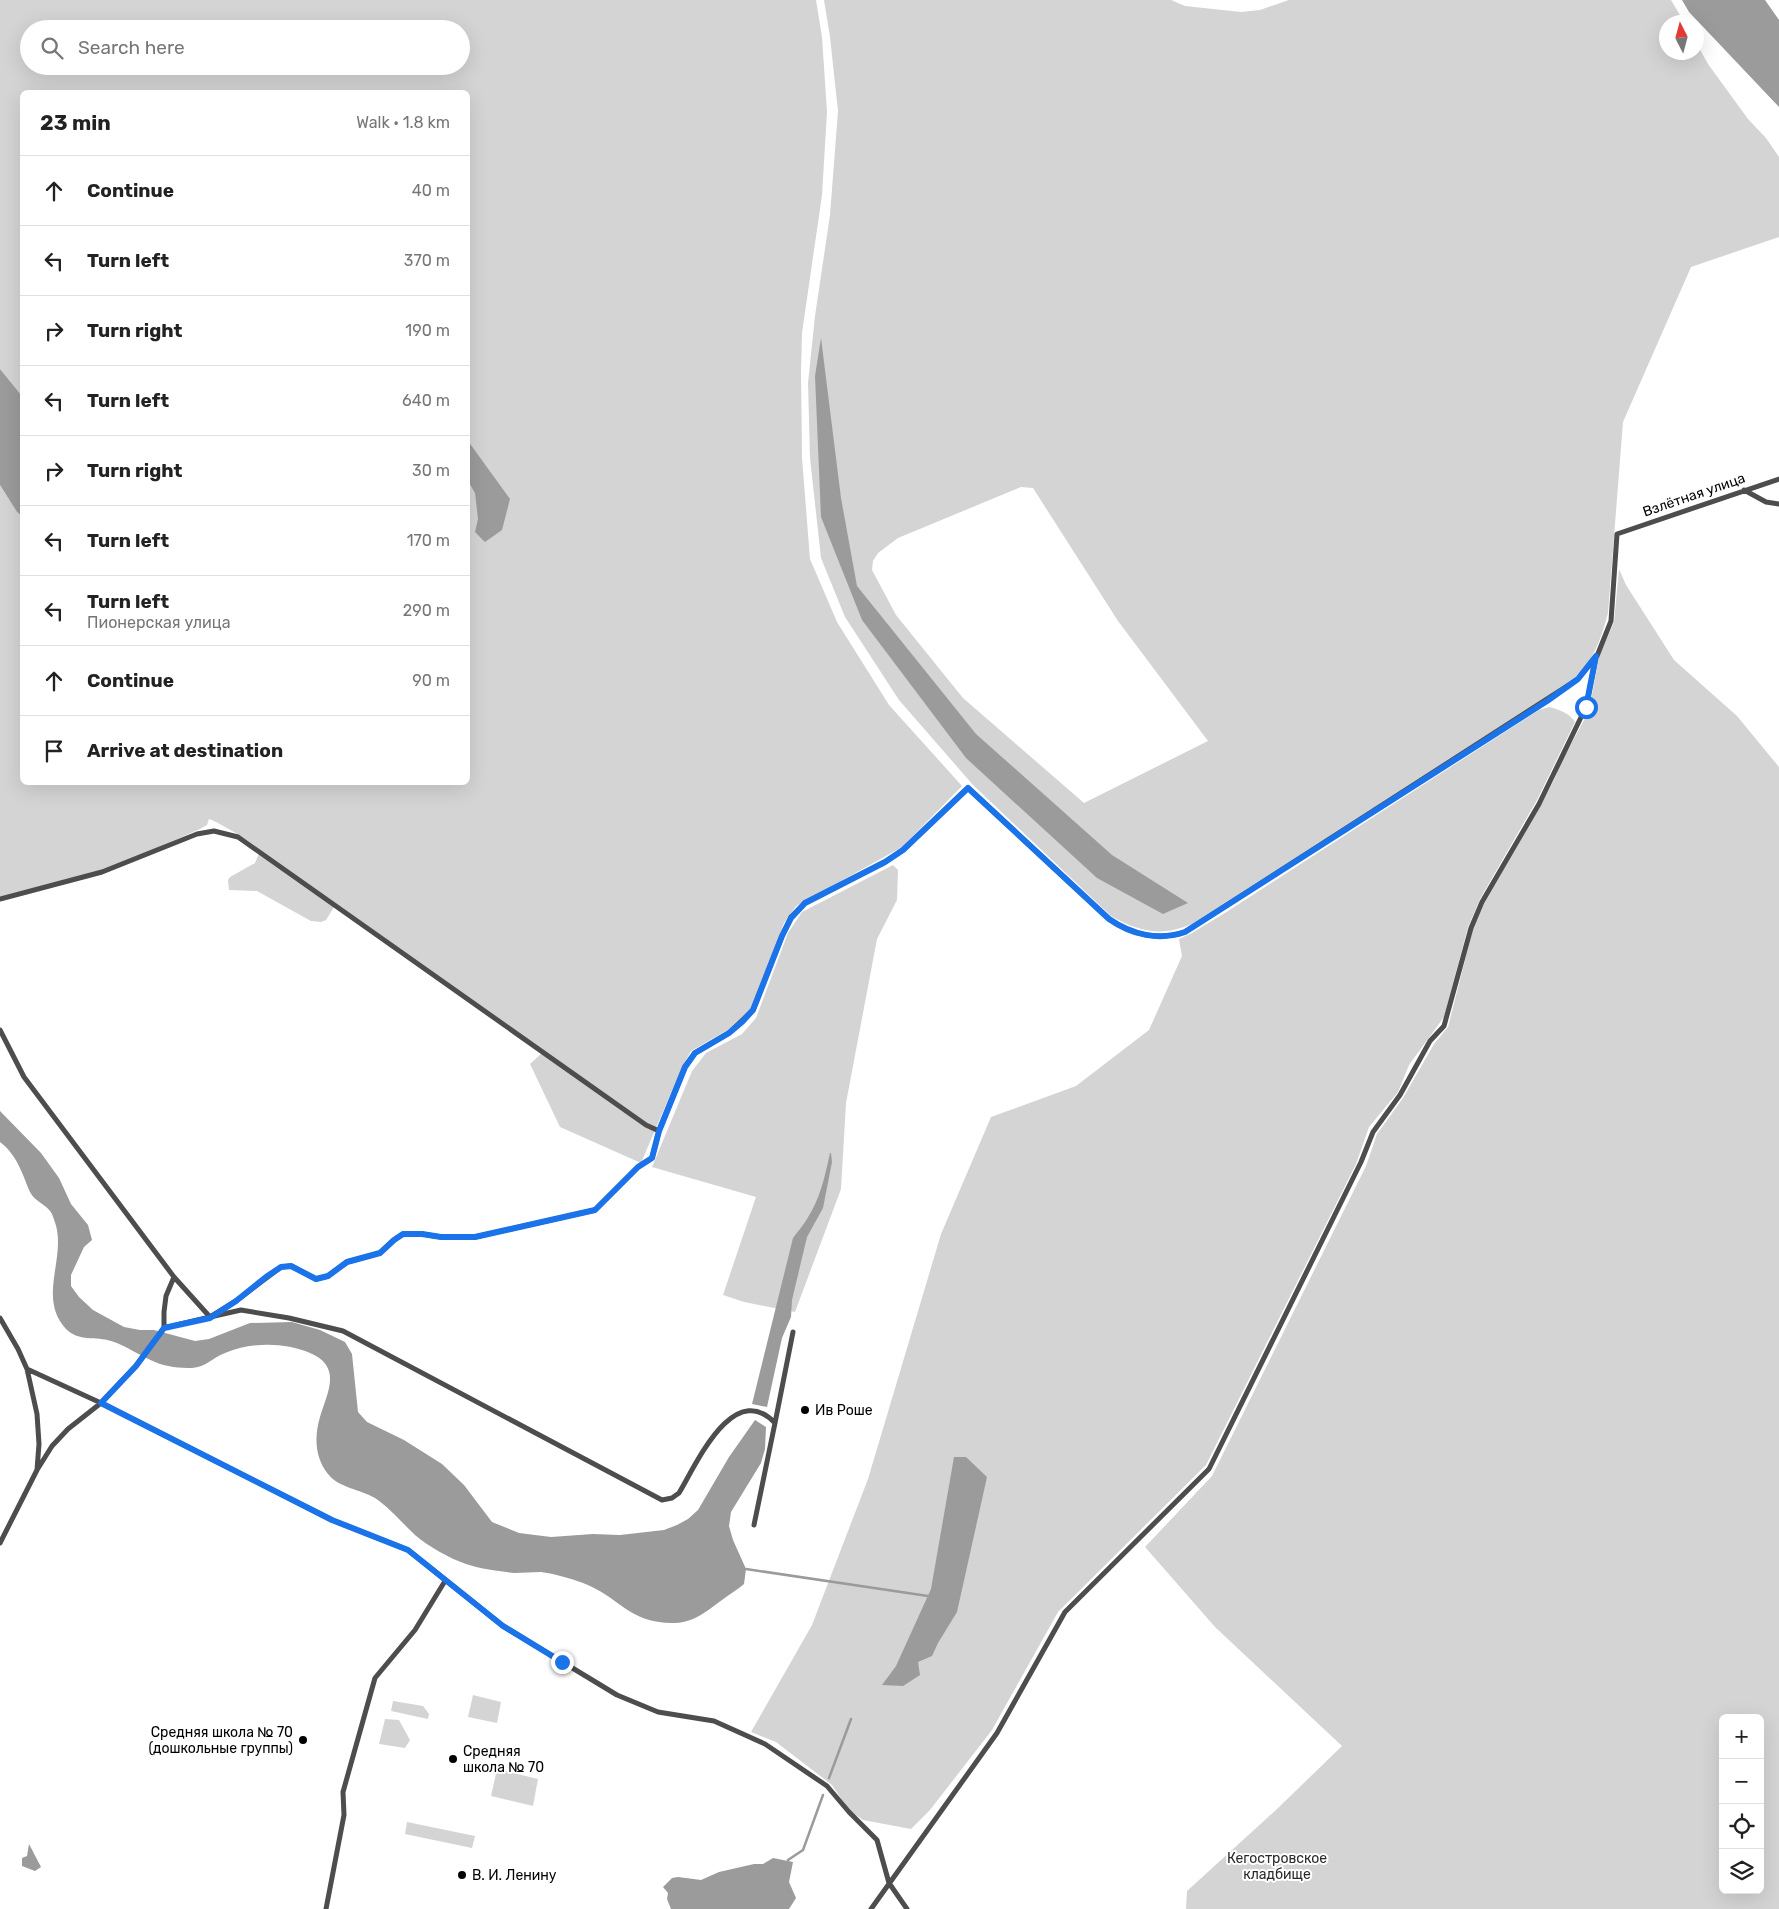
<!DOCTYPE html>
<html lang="en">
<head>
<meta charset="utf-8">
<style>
  :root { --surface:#fff; --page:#f2f2f2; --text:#222; --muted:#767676; --line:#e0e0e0 }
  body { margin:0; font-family:Rubik,sans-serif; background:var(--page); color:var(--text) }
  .controls { position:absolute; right:15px; bottom:15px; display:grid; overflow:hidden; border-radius:8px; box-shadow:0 5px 20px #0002 }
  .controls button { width:45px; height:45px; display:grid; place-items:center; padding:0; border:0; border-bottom:1px solid var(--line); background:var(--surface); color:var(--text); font:25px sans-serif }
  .compass { position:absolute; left:1659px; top:15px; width:45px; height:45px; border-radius:50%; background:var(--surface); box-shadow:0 5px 20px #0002; rotate:354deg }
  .stop { position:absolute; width:15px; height:15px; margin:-11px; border:4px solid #1a73e8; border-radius:50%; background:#fff }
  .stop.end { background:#1a73e8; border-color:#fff; box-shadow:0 1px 5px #0008 }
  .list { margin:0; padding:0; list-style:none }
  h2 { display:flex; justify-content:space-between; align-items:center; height:65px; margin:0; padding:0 20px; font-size:21px }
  h2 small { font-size:16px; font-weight:400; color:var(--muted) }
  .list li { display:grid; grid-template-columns:32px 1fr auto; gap:15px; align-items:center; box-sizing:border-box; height:70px; padding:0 20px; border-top:1px solid var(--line) }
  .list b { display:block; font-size:19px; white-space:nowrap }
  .list p { margin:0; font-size:16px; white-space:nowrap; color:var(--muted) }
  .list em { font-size:16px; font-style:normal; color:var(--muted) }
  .icon { flex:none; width:28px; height:28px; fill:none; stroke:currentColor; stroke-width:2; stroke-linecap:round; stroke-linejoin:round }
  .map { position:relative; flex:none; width:1779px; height:1909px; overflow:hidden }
  .search { position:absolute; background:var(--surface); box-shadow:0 5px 20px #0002; left:20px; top:20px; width:450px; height:55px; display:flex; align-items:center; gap:12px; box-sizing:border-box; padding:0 18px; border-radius:28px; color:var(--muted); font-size:19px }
  .panel { position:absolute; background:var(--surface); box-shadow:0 5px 20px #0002; left:20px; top:90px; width:450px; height:695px; border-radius:8px }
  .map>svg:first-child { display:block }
</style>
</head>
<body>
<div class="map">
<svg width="1779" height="1909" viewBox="0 0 1779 1909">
  <rect width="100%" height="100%" fill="#fff"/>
  <path fill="#d4d4d4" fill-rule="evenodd" d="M 0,0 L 816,0 L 822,37 L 827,112 L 822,195 L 802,333 L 801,371 L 802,458 L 810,559 L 837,622 L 889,705 L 962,786 L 902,847 L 796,906 L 784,923 L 751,1012 L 738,1024 L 691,1051 L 682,1067 L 641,1163 L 560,1127 L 530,1064 L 543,1052 L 334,907 L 326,920 L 321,922 L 311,921 L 257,891 L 229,890 L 228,880 L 230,877 L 255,863 L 260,851 C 257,845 217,821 209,819 L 207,825 L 200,829 L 111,868 L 0,897 L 0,485 L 17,512 L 22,516 L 22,782 L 468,782 L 468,92 L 22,92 L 22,396 L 0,369 ZM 29,29 L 461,29 L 461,66 L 29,66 Z
    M 824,0 L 1171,0 L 1185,6 L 1241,12 L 1260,10 L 1289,0 L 1671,0 L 1684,22 L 1666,22 L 1666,52 L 1696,52 L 1697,44 L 1708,64 L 1748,119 L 1766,138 L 1779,157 L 1779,237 L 1691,267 L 1623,422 L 1608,613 C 1602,636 1593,663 1574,678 C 1565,685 1556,691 1548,697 L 1192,924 C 1161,937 1140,932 1111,916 L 973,785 L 899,700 L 845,617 L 821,558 L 810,458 L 808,383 L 815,316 L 830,215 L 838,111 L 830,37 ZM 1021,487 L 1033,488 L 1118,621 L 1208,741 L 1084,803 L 963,698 L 896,615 L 872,570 L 873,561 L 878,553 L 898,538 Z
    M 1619,569 L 1626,585 L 1674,660 L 1737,716 L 1779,767 L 1779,1909 L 1186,1909 L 1187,1891 L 1277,1809 L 1342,1746 L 1215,1627 L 1145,1547 L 1212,1476 L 1366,1166 L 1377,1134 L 1403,1098 L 1434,1044 L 1448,1027 L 1473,929 L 1485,902 L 1541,805 L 1555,778 L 1560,764 L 1589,711 L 1599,657 L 1614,622 ZM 1723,1718 L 1760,1718 L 1760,1890 L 1723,1890 Z
    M 1549,707 C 1560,710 1568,712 1575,722 L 1537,800 L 1480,899 L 1468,927 L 1444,1017 L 1409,1065 L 1398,1092 L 1369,1127 L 1356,1164 L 1206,1465 L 1058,1612 L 992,1730 L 930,1810 L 911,1829 L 863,1820 L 849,1810 L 832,1785 L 776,1742 L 751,1732 L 812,1625 L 868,1479 L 941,1234 L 991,1117 L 1076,1086 L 1149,1030 L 1182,956 L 1179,939 L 1192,933 L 1228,911 L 1539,710 Z
    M 893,865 L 898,870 L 897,900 L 877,939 L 846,1103 L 841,1189 L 795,1312 L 744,1302 L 723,1295 L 756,1197 L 652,1167 L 692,1071 L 706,1053 L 742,1034 L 756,1018 L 788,933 L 802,912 Z
    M 473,1695 L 501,1702 L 497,1723 L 468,1717 Z
    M 393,1701 L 423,1706 L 429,1714 L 428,1719 L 391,1711 Z
    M 385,1719 L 399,1720 L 410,1740 L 405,1748 L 379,1744 Z
    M 497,1769 L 538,1779 L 533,1806 L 491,1796 Z
    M 407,1822 L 475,1836 L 472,1848 L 405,1834 Z"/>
  <path fill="#9b9b9b" d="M 1682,0 L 1765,0 L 1779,20 L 1779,107 L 1689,12 Z
    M 821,338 L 841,498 L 857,586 L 976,734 L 1112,855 L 1188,903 L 1163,914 L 1097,878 L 966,758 L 862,620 L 821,517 L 815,376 Z
    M 0,369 L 22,396 L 22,516 L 17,512 L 0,485 Z
    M 468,441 L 510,499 L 502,530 L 485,542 L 475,532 L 478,519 L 475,493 L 468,481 Z
    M 0,1111 L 41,1153 L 59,1178 L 71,1204 L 88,1225 L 92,1240 L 84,1247 L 71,1275 L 71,1286 L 79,1297 L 93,1310 L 124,1327 L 140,1330 L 154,1330 L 195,1341 L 209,1339 L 250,1323 L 292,1322 L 320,1330 L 345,1342 L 352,1354 L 358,1412 L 367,1422 L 404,1440 L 442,1464 L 464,1485 L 492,1522 L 519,1533 L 551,1537 L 593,1534 L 620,1535 L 664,1530 L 677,1525 L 688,1519 L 698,1510 L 729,1457 L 755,1420 L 766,1427 L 765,1449 L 761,1463 L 731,1512 L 729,1526 L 733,1540 L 746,1569 L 744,1584 C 737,1590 730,1594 722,1600 C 707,1611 695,1622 675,1623 C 629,1624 620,1597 583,1583 C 570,1578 555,1574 541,1572 C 532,1572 523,1573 514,1573 C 499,1571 480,1569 466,1564 C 449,1558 429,1547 415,1535 C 402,1523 390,1508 375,1498 C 360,1489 339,1488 328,1474 C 315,1458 314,1437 320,1417 C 327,1393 343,1367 310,1353 C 285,1342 250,1342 225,1353 C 212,1358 206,1367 192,1368 C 180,1368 166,1367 155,1362 C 140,1356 127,1346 111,1341 C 96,1336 79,1342 66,1329 C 39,1300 63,1263 57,1230 C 56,1225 54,1219 52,1214 C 48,1205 35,1202 30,1192 C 22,1173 17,1155 0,1142 Z
    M 830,1153 L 831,1153 L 832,1162 L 823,1208 L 807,1237 L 792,1300 L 791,1317 L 782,1338 L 767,1407 L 752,1404 L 793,1238 C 797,1232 803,1226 807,1219 C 820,1199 825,1176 830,1153 Z
    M 954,1457 L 966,1457 L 987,1477 L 957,1612 L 938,1643 L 932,1656 L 918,1662 L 920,1675 L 903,1686 L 882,1685 L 896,1666 L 931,1589 Z
    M 29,1844 L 41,1867 L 35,1871 L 22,1866 L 22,1858 L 27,1856 Z
    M 773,1858 L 793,1862 L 789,1882 L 796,1898 L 789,1909 L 671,1909 L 667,1899 L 668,1893 L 663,1887 L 672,1878 L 678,1877 L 701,1880 L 719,1872 L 754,1864 L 763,1864 Z"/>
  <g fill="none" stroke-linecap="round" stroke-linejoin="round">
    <path stroke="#9b9b9b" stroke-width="2.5" d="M 746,1569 L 928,1596
      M 829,1778 L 851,1719
      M 788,1860 L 803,1850 L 823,1795"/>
    <path stroke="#4d4d4d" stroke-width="5" d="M 1744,490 L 1766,502 L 1779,504
      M 0,899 L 102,872 L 197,834 L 214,831 L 238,837 L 646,1125 L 659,1131
      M 0,1030 L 24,1077 L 174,1277 L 210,1317 L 241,1310 L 289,1318 L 343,1331 L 662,1500 L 672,1498 L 679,1493 C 696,1465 733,1379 775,1423 L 754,1525
      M 0,1318 L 18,1349 L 27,1369 L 37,1414 L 39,1444 L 37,1470 L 0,1543
      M 164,1328 L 210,1317 L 236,1301 L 281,1267 L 291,1266 L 316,1279 L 328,1276 L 347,1262 L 380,1253 L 394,1240 L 403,1234 L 422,1234 L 441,1237 L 475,1237 L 595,1210 L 638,1167 L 652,1158 L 659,1131 L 685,1067 L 695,1053 L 729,1033 L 753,1010 L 782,936 L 791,917 L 805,903 L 885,862 L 903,850 L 968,788 L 1109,919 C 1132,935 1159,941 1185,932 L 1578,679 L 1597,656 L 1611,621 L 1617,534 L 1779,479
      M 27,1369 L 101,1403 L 332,1520 L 408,1550 L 503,1626 L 617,1695 L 658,1712 L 714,1721 L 765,1744 L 827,1786 L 849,1812 L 877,1840 L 889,1883 L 907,1909
      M 775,1423 L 793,1332
      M 37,1470 L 52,1446 L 68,1429 L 101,1403 L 136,1366 L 164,1328 L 164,1312 L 166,1296 L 174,1277
      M 326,1909 L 344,1815 L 343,1792 L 375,1678 L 415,1630 L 445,1581
      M 871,1909 L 997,1733 L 1065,1612 L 1209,1469 L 1361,1162 L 1373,1132 L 1400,1095 L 1430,1041 L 1444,1026 L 1471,928 L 1482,902 L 1539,804 L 1586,707 L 1596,657"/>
  </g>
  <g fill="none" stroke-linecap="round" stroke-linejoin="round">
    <path stroke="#1a73e8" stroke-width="6" d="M 562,1662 L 503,1626 L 408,1550 L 332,1520 L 101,1403 L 136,1366 L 164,1328 L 210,1318 L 236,1301 L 266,1277 L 281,1267 L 291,1266 L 316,1279 L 328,1276 L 347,1262 L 380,1253 L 394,1240 L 403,1234 L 422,1234 L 441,1237 L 475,1237 L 595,1210 L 638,1167 L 652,1158 L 659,1131 L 685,1067 L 695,1053 L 729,1033 L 742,1022 L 753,1010 L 782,936 L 791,918 L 805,903 L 885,862 L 903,850 L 968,788 L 1109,919 C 1132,935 1159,941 1185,932 L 1547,701 L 1578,679 L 1596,656 L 1586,707"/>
  </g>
  <g fill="#000" stroke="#fff" stroke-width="2">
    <circle cx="805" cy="1410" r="5"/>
    <circle cx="303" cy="1740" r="5"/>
    <circle cx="453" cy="1759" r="5"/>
    <circle cx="462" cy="1875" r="5"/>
  </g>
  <g text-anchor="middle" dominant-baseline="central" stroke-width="4" stroke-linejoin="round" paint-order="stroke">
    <g font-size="14" fill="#000" stroke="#fff">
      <text transform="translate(1694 495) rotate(-19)">Взлётная улица</text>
    </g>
    <g font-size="14" fill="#000" stroke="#fff" text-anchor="start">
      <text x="815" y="1410">Ив Роше</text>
      <text x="293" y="1732" text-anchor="end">Средняя школа № 70<tspan x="293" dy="16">(дошкольные группы)</tspan></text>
      <text x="463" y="1751">Средняя<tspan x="463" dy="16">школа № 70</tspan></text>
      <text x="472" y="1875">В. И. Ленину</text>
    </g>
    <g font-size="14" fill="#2b2b2b" stroke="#fff">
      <text x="1277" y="1858">Кегостровское<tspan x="1277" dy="16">кладбище</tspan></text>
    </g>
  </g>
</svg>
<div class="controls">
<button>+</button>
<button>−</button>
<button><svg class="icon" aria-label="locate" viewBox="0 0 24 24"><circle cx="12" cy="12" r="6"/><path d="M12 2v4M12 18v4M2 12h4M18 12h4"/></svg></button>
<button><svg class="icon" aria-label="layers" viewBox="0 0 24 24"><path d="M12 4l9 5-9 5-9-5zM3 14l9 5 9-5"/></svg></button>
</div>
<svg class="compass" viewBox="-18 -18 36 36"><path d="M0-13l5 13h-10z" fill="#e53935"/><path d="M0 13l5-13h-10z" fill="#767676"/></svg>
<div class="stop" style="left:1586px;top:707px"></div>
<div class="stop end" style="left:562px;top:1662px"></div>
<div class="search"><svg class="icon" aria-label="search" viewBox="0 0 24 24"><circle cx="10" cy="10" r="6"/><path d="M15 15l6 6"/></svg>Search here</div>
<section class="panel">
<h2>23 min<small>Walk · 1.8 km</small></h2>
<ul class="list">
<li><svg class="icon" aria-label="ahead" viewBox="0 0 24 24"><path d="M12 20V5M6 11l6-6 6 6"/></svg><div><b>Continue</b></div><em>40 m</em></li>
<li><svg class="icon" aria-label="left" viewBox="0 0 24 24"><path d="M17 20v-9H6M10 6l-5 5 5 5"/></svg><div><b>Turn left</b></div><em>370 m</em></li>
<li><svg class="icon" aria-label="right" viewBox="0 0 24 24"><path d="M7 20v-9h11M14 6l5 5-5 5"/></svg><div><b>Turn right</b></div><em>190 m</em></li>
<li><svg class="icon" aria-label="left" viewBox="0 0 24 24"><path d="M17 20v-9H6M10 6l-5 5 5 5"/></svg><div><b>Turn left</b></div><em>640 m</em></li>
<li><svg class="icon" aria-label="right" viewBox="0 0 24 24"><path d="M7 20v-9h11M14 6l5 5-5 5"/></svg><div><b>Turn right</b></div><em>30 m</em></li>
<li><svg class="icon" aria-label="left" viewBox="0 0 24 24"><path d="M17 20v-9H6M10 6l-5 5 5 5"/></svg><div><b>Turn left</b></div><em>170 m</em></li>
<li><svg class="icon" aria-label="left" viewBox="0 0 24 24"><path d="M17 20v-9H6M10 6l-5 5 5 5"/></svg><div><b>Turn left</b><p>Пионерская улица</p></div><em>290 m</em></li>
<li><svg class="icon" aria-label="ahead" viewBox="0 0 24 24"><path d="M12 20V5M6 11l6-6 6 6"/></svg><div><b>Continue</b></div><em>90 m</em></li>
<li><svg class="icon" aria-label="arrive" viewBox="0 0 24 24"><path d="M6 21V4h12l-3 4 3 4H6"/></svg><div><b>Arrive at destination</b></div></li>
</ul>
</section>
</div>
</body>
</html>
